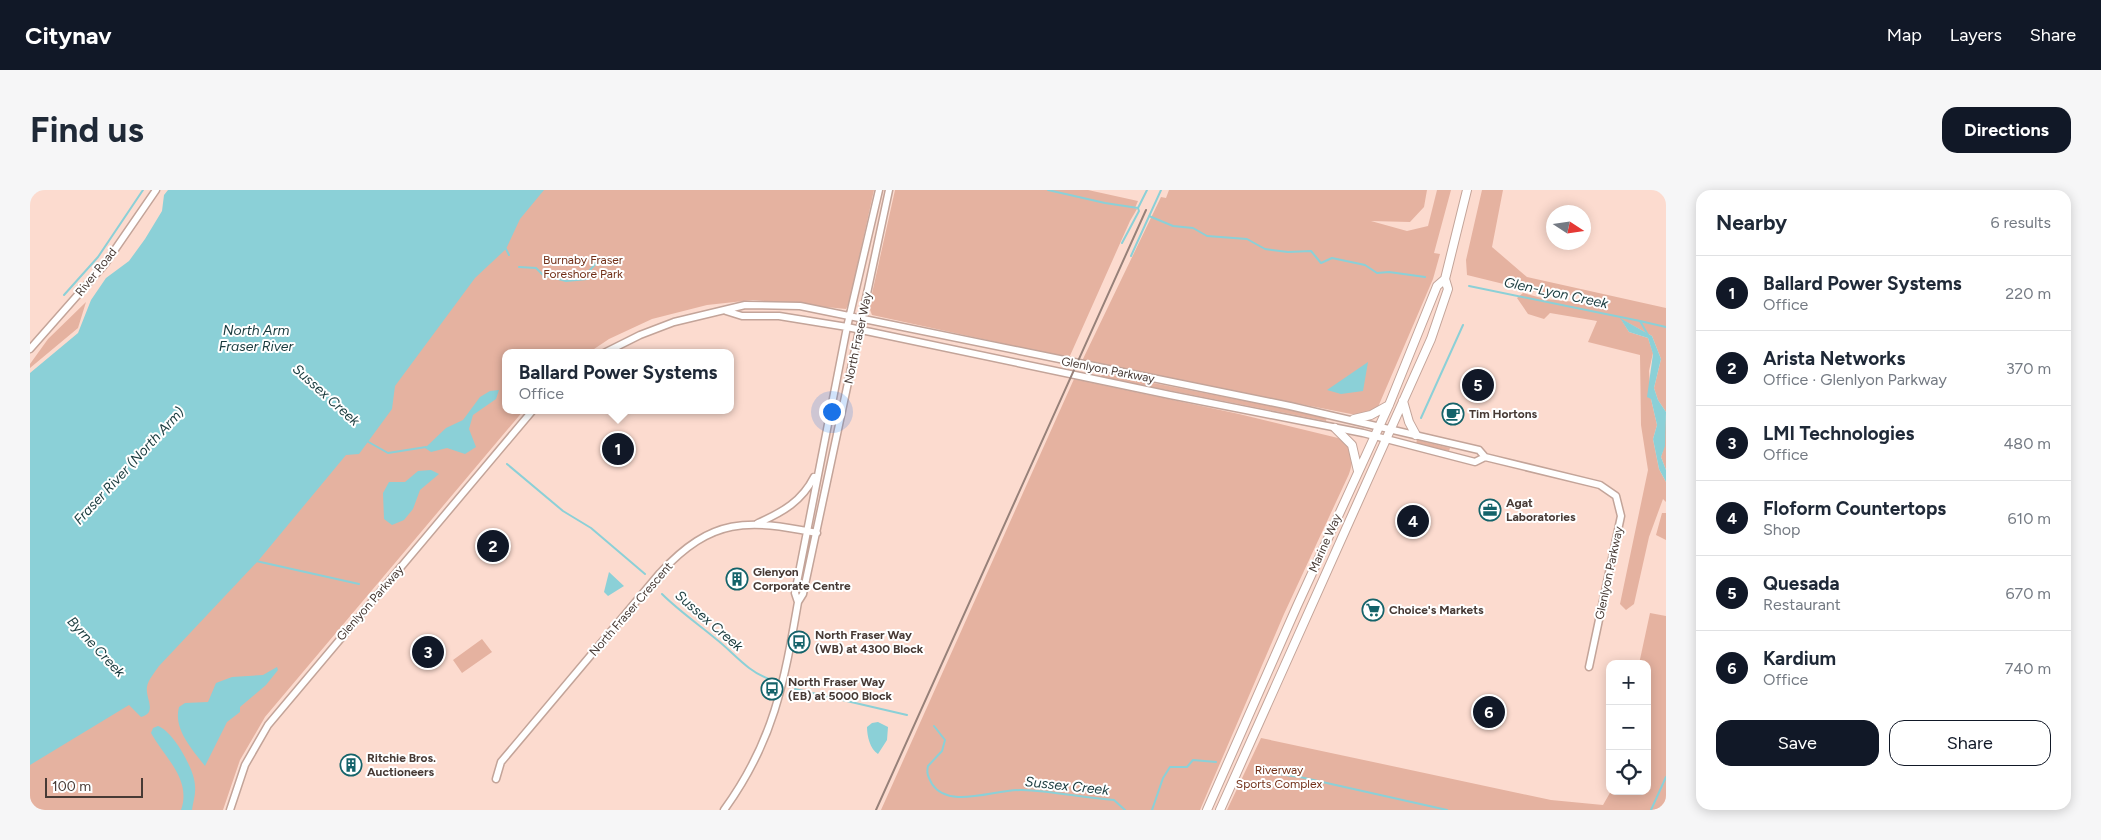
<!DOCTYPE html>
<html lang="en">
<head>
<meta charset="utf-8">
<style>
  :root { --surface:#fff; --page:#f6f6f7; --text:#1f2937; --muted:#747a83; --line:#e0e1e3; --accent:#111827 }
  body { margin:0; font-family:Figtree,sans-serif; background:var(--page); color:var(--text) }
  .controls { position:absolute; right:15px; bottom:15px; display:grid; overflow:hidden; border-radius:10px; box-shadow:0 2px 12px #0003 }
  .controls button { width:45px; height:45px; display:grid; place-items:center; padding:0; border:0; border-bottom:1px solid var(--line); background:var(--surface); color:var(--text); font:25px sans-serif }
  .compass { position:absolute; left:1516px; top:15px; width:45px; height:45px; border-radius:50%; background:var(--surface); box-shadow:0 2px 12px #0003; rotate:102deg }
  .scale { position:absolute; left:15px; bottom:12px; width:98px; box-sizing:border-box; padding-left:5px; border:2px solid #473a35; border-top:0; font-size:14px; line-height:18px; white-space:nowrap; color:#473a35; -webkit-text-stroke:4px #fff; paint-order:stroke }
  .you { position:absolute; left:801px; top:221px; width:18px; height:18px; margin:-12px; border:4px solid #fff; border-radius:50%; background:#1a73e8; box-shadow:0 0 0 8px #1a73e833 }
  .badge { display:grid; place-items:center; width:32px; height:32px; border-radius:50%; background:var(--accent); color:#fff; font-size:16px; font-weight:700 }
  .pin { position:absolute; translate:-50% -50%; border:2px solid #fff; box-shadow:0 1px 5px #0006 }
  .popup { position:absolute; left:472px; top:159px; width:232px; height:65px; box-sizing:border-box; display:grid; place-content:center; border-radius:10px; background:var(--surface); filter:drop-shadow(0 1px 4px #0005); font-size:16px; white-space:nowrap; color:var(--muted) }
  .popup b { font-size:19px; color:var(--text) }
  .popup::after { content:''; position:absolute; left:50%; top:100%; margin-left:-10px; border:10px solid transparent; border-top-color:var(--surface) }
  .list { margin:0; padding:0; list-style:none }
  h2 { display:flex; justify-content:space-between; align-items:center; height:65px; margin:0; padding:0 20px; font-size:21px }
  h2 small { font-size:16px; font-weight:400; color:var(--muted) }
  .list li { display:grid; grid-template-columns:32px 1fr auto; gap:15px; align-items:center; box-sizing:border-box; height:75px; padding:0 20px; border-top:1px solid var(--line) }
  .list b { display:block; font-size:19px; white-space:nowrap }
  .list p { margin:0; font-size:16px; white-space:nowrap; color:var(--muted) }
  .list em { font-size:16px; font-style:normal; color:var(--muted) }
  .actions { display:flex; gap:10px; padding:15px 20px }
  .actions a { flex:1; padding:11px 0; border:1px solid var(--accent); border-radius:15px; text-align:center; font-size:18px; color:var(--accent) }
  .actions .main { background:var(--accent); color:#fff }
  .icon { flex:none; width:28px; height:28px; fill:none; stroke:currentColor; stroke-width:2; stroke-linecap:round; stroke-linejoin:round }
  .map { position:relative; flex:none; width:1636px; height:620px; overflow:hidden; border-radius:15px }
  header { display:flex; align-items:center; gap:30px; box-sizing:border-box; height:70px; padding:0 25px; background:var(--accent); color:#fff }
  header strong { font-size:24px }
  nav { display:flex; gap:28px; margin-inline-start:auto; font-size:18px }
  .intro { display:flex; align-items:center; justify-content:space-between; box-sizing:border-box; height:120px; padding:0 30px }
  h1 { margin:0; font-size:35px }
  .button { padding:12px 22px; border-radius:15px; background:var(--accent); color:#fff; font-size:18px; font-weight:700 }
  main { display:flex; gap:30px; padding:0 30px }
  aside { flex:1; background:var(--surface); border-radius:15px; box-shadow:0 2px 12px #0003 }
  .map>svg:first-child { display:block }
</style>
</head>
<body>
<header>
<strong>Citynav</strong>
<nav><a>Map</a><a>Layers</a><a>Share</a></nav>
</header>
<div class="intro"><h1>Find us</h1><a class="button">Directions</a></div>
<main>
<div class="map">
<svg width="1636" height="620" viewBox="0 0 1636 620">
  <rect width="100%" height="100%" fill="#fcdbcf"/>
  <path fill="#e5b2a0" d="M 493,0 L 844,0 L 819,113 L 816,119 L 723,110 L 677,115 L 622,129 L 579,149 L 558,163 L 476,163 L 476,220 L 494,220 L 235,527 L 210,570 L 193,620 L 0,620 L 0,554 L 100,497 L 326,243 Z
    M 865,0 L 1058,0 L 1108,11 L 1105,18 L 1107,19 L 1100,31 L 1039,168 L 842,125 L 839,117 Z
    M 1139,0 L 1397,0 L 1394,17 L 1380,32 L 1341,31 L 1377,41 L 1398,36 L 1407,0 L 1421,0 L 1404,63 L 1410,64 L 1403,89 L 1348,217 L 1331,224 L 1321,224 L 1052,171 L 1131,7 L 1136,8 Z
    M 1452,0 L 1473,0 L 1462,57 L 1497,87 L 1636,118 L 1636,222 L 1628,210 L 1624,198 L 1631,169 L 1622,146 L 1591,129 L 1599,142 L 1618,148 L 1623,163 L 1619,181 L 1621,209 L 1627,235 L 1623,249 L 1629,279 L 1636,292 L 1636,312 L 1633,309 L 1619,347 L 1604,414 L 1596,420 L 1590,414 L 1618,280 L 1611,235 L 1610,165 L 1558,152 L 1567,131 L 1520,123 L 1514,129 L 1498,124 L 1487,108 L 1493,103 L 1515,109 L 1577,115 L 1570,108 L 1506,102 L 1437,85 L 1436,70 Z
    M 56,112 L 48,138 L 0,178 L 0,174 L 18,149 Z
    M 1072,183 L 1297,227 L 1296,231 L 1071,187 Z
    M 1044,189 L 1209,224 L 1308,248 C 1324,255 1324,270 1319,284 L 1254,424 L 1170,620 L 851,620 Z
    M 1636,226 L 1636,280 L 1631,267 C 1636,254 1634,240 1636,226 Z
    M 1387,250 L 1420,258 L 1419,261 L 1386,254 Z
    M 1632,323 L 1636,323 L 1636,350 L 1626,345 Z
    M 1620,423 L 1636,426 L 1636,620 L 1197,620 L 1231,548 L 1521,610 L 1573,615 L 1581,601 L 1617,601 L 1617,474 L 1609,474 Z
    M 452,449 L 462,462 L 432,483 L 423,470 Z"/>
  <path fill="#8bd0d7" d="M 138,0 L 514,0 L 490,29 L 476,59 L 445,88 L 365,196 L 362,219 L 329,264 L 316,265 L 228,371 L 129,476 C 125,482 118,490 117,497 C 115,508 128,523 111,527 L 99,515 L 0,575 L 0,183 L 48,143 L 61,110 L 76,88 L 99,71 L 115,49 L 132,21 L 134,5 Z
    M 1590,128 L 1622,146 L 1631,169 L 1624,198 L 1628,210 L 1636,222 L 1635,256 L 1631,267 L 1636,280 L 1636,292 L 1629,279 L 1623,249 L 1627,235 L 1621,209 L 1617,207 L 1623,164 L 1618,148 L 1599,142 Z
    M 1338,172 L 1333,201 L 1311,204 L 1297,200 Z
    M 469,200 L 466,209 L 443,225 L 439,239 L 446,257 L 435,264 L 417,258 L 401,262 L 395,258 L 416,238 L 433,230 L 450,207 L 460,201 Z
    M 401,280 L 409,284 L 390,300 L 383,319 L 374,330 L 362,335 L 354,329 L 353,303 L 359,292 L 375,292 L 388,281 Z
    M 579,382 L 594,396 L 578,406 L 574,402 Z
    M 247,477 L 248,480 L 236,495 L 210,517 L 210,522 L 197,532 L 175,576 C 162,559 143,539 149,517 L 155,513 L 178,512 L 186,493 L 202,487 L 233,485 Z
    M 848,532 L 858,537 L 857,550 L 848,564 C 840,559 837,546 837,537 L 842,533 Z
    M 128,536 C 143,541 165,580 165,596 C 166,604 163,612 162,620 L 151,620 C 162,589 134,567 121,543 L 123,538 Z"/>
  <g fill="none" stroke-linecap="round" stroke-linejoin="round">
    <path stroke="#8bd0d7" stroke-width="2" d="M 1018,0 L 1075,13 L 1108,18 L 1109,21 L 1092,53
      M 1108,18 L 1117,0
      M 1119,26 L 1143,36 L 1163,38 L 1177,46 L 1217,49 L 1235,59 L 1258,62 L 1281,61 L 1291,73 L 1302,68 L 1335,75 L 1347,83 L 1359,82 L 1395,87
      M 476,59 L 479,65
      M 1101,66 L 1131,0
      M 489,77 L 506,78 L 513,85 L 536,91 L 557,89 L 560,80 L 568,71
      M 1439,96 L 1610,131 L 1618,145
      M 34,105 L 68,67 L 113,0
      M 1610,131 L 1636,137
      M 1391,228 L 1433,135
      M 335,250 L 358,263 L 396,257
      M 477,274 L 533,321 L 561,338 L 615,384
      M 226,371 L 329,394
      M 632,404 C 648,420 668,434 686,449 C 704,463 717,481 739,489
      M 765,499 L 877,525
      M 904,536 L 915,550 L 912,561 L 898,576 C 896,584 899,588 902,594 C 919,620 965,599 992,600 C 1023,601 1054,608 1084,610 L 1095,620
      M 1227,581 L 1270,587 L 1417,620
      M 1122,620 L 1133,588 L 1140,577 L 1157,577 L 1163,570 L 1186,572
      M 1621,620 L 1636,587"/>
    <g stroke="#c3a499" stroke-width="9">
      <path id="minor" d="M 696,121 L 712,126 L 749,126 L 817,137 L 1140,205 L 1333,243 L 1445,272 L 1455,267
        M 0,159 L 75,74 L 126,0
        M 574,163 L 610,145 L 644,132 L 715,115 L 770,116 L 1260,216 L 1449,260 L 1455,267 L 1570,295 L 1586,306 L 1591,326 L 1559,477
        M 728,333 C 753,322 772,311 784,287
        M 768,412 L 765,403 L 817,137 L 849,0
        M 466,589 L 471,572 L 630,383 C 682,327 717,329 787,343
        M 200,620 L 215,575 L 238,535 L 503,220
        M 694,620 C 744,551 754,493 768,412 L 773,404 L 859,0"/>
    </g>
    <g stroke="#c3a499" stroke-width="10">
      <path id="major" d="M 1373,211 L 1379,232 L 1386,245
        M 1324,229 L 1341,225 L 1359,215
        M 1305,238 L 1322,255 L 1328,281
        M 1177,620 L 1267,416 L 1359,215 L 1407,96 L 1415,89 L 1437,0
        M 1190,620 L 1401,149 L 1418,99 L 1415,89"/>
    </g>
    <use href="#minor" stroke="#fff" stroke-width="6"/>
    <use href="#major" stroke="#fff" stroke-width="8"/>
    <path stroke="#978179" stroke-width="2" d="M 846,620 L 1116,20"/>
  </g>
  <defs>
    <g id="cafe-ring" transform="scale(1.125)"><circle r="9.5" fill="#fff" stroke="#14636a" stroke-width="1.5"/><path d="M-5.5-4.5H6V0H3Q3 3.5 0 3.5H-2.5Q-5.5 3.5-5.5 0ZM3-3.2v2h1.7v-2ZM-6 4.5H4V6H-6Z" fill="#14636a"/></g>
    <g id="office-ring" transform="scale(1.125)"><circle r="9.5" fill="#fff" stroke="#14636a" stroke-width="1.5"/><path d="M-6-3h4V-5.5h4V-3h4V5H-6ZM-1-4.5V-3h2v-1.5ZM-6 0V1H6V0Z" fill="#14636a"/></g>
    <g id="building-ring" transform="scale(1.125)"><circle r="9.5" fill="#fff" stroke="#14636a" stroke-width="1.5"/><path d="M-4-6H4V6H1V3H-1V6H-4ZM-2.5-4.3h1.7v1.8h-1.7ZM.8-4.3h1.7v1.8H.8ZM-2.5-1h1.7V.8h-1.7ZM.8-1h1.7V.8H.8Z" fill="#14636a"/></g>
    <g id="supermarket-ring" transform="scale(1.125)"><circle r="9.5" fill="#fff" stroke="#14636a" stroke-width="1.5"/><path d="M-6-5.5h2.5l.6 2H6L4.5 2H-2.5L-4.4-4H-6ZM-1.5 3.2a1.3 1.3 0 1 0 .1 0ZM3 3.2a1.3 1.3 0 1 0 .1 0Z" fill="#14636a"/></g>
    <g id="bus-ring" transform="scale(1.125)"><circle r="9.5" fill="#fff" stroke="#14636a" stroke-width="1.5"/><path d="M-5-6H5V4H4V6H2V4H-2V6H-4V4H-5ZM-3.5-4V0h7V-4ZM-3.5 1.2v1.5H-2V1.2ZM2 1.2v1.5H3.5V1.2Z" fill="#14636a"/></g>
  </defs>
  <g fill-rule="evenodd">
    <use href="#cafe-ring" x="1423" y="224"/>
    <use href="#office-ring" x="1460" y="320"/>
    <use href="#building-ring" x="707" y="389"/>
    <use href="#supermarket-ring" x="1343" y="420"/>
    <use href="#bus-ring" x="769" y="452"/>
    <use href="#bus-ring" x="742" y="499"/>
    <use href="#building-ring" x="321" y="575"/>
  </g>
  <g text-anchor="middle" dominant-baseline="central" stroke-width="4" stroke-linejoin="round" paint-order="stroke">
    <g font-size="12" fill="#723018" stroke="#fff">
      <text x="553" y="70">Burnaby Fraser<tspan x="553" dy="14">Foreshore Park</tspan></text>
      <text x="1249" y="580">Riverway<tspan x="1249" dy="14">Sports Complex</tspan></text>
    </g>
    <g font-size="12" fill="#473a35" stroke="#fff">
      <text transform="translate(66 82) rotate(-51)">River Road</text>
      <text transform="translate(828 148) rotate(-78)">North Fraser Way</text>
      <text transform="translate(1078 180) rotate(11)">Glenlyon Parkway</text>
      <text transform="translate(1295 353) rotate(-66)">Marine Way</text>
      <text transform="translate(1579 383) rotate(-78)">Glenlyon Parkway</text>
      <text transform="translate(340 413) rotate(-49)">Glenlyon Parkway</text>
      <text transform="translate(601 419) rotate(-49)">North Fraser Crescent</text>
    </g>
    <g font-size="12" font-weight="bold" fill="#473a35" stroke="#fff" text-anchor="start">
      <text x="1439" y="224">Tim Hortons</text>
      <text x="1476" y="313">Agat<tspan x="1476" dy="14">Laboratories</tspan></text>
      <text x="723" y="382">Glenyon<tspan x="723" dy="14">Corporate Centre</tspan></text>
      <text x="1359" y="420">Choice's Markets</text>
      <text x="785" y="445">North Fraser Way<tspan x="785" dy="14">(WB) at 4300 Block</tspan></text>
      <text x="758" y="492">North Fraser Way<tspan x="758" dy="14">(EB) at 5000 Block</tspan></text>
      <text x="337" y="568">Ritchie Bros.<tspan x="337" dy="14">Auctioneers</tspan></text>
    </g>
    <g font-size="14" font-style="italic" fill="#193b3e" stroke="#fff">
      <text transform="translate(1526 103) rotate(12)">Glen-Lyon Creek</text>
      <text x="226" y="140">North Arm<tspan x="226" dy="16">Fraser River</tspan></text>
      <text transform="translate(296 205) rotate(42)">Sussex Creek</text>
      <text transform="translate(99 276) rotate(-47)">Fraser River (North Arm)</text>
      <text transform="translate(679 431) rotate(41)">Sussex Creek</text>
      <text transform="translate(66 457) rotate(47)">Byrne Creek</text>
      <text transform="translate(1037 596) rotate(6)">Sussex Creek</text>
    </g>
  </g>
</svg>
<div class="controls">
<button>+</button>
<button>−</button>
<button><svg class="icon" aria-label="locate" viewBox="0 0 24 24"><circle cx="12" cy="12" r="6"/><path d="M12 2v4M12 18v4M2 12h4M18 12h4"/></svg></button>
</div>
<svg class="compass" viewBox="-18 -18 36 36"><path d="M0-13l5 13h-10z" fill="#e53935"/><path d="M0 13l5-13h-10z" fill="#747a83"/></svg>
<div class="scale">100 m</div>
<div class="you"></div>
<div class="pin badge" style="left:588px;top:259px">1</div>
<div class="popup"><b>Ballard Power Systems</b>Office</div>
<div class="pin badge" style="left:463px;top:356px">2</div>
<div class="pin badge" style="left:398px;top:462px">3</div>
<div class="pin badge" style="left:1383px;top:331px">4</div>
<div class="pin badge" style="left:1448px;top:195px">5</div>
<div class="pin badge" style="left:1459px;top:522px">6</div>
</div>
<aside>
<h2>Nearby<small>6 results</small></h2>
<ul class="list">
<li><span class="badge">1</span><div><b>Ballard Power Systems</b><p>Office</p></div><em>220 m</em></li>
<li><span class="badge">2</span><div><b>Arista Networks</b><p>Office · Glenlyon Parkway</p></div><em>370 m</em></li>
<li><span class="badge">3</span><div><b>LMI Technologies</b><p>Office</p></div><em>480 m</em></li>
<li><span class="badge">4</span><div><b>Floform Countertops</b><p>Shop</p></div><em>610 m</em></li>
<li><span class="badge">5</span><div><b>Quesada</b><p>Restaurant</p></div><em>670 m</em></li>
<li><span class="badge">6</span><div><b>Kardium</b><p>Office</p></div><em>740 m</em></li>
</ul>
<div class="actions"><a class="main">Save</a><a>Share</a></div>
</aside>
</main>
</body>
</html>
